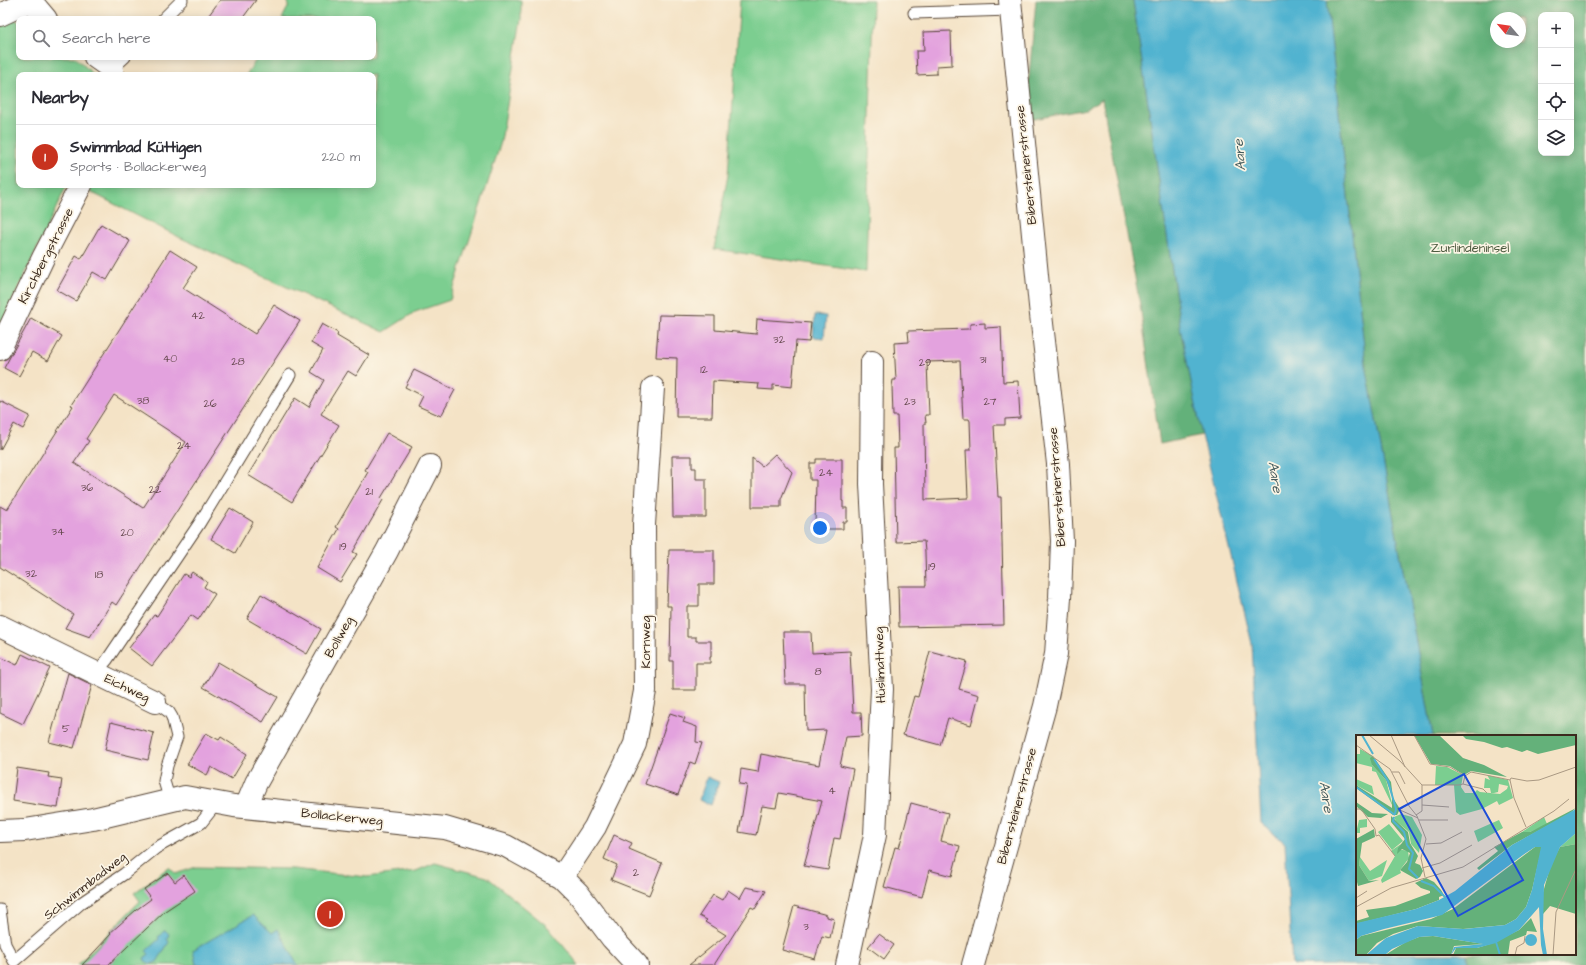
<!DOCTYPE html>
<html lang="en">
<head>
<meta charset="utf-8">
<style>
  :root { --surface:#fff; --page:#f7f7f7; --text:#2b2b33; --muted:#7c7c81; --line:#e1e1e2; --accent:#c8321e }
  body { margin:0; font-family:"Architects Daughter",sans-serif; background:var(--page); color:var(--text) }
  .controls { position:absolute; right:12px; top:12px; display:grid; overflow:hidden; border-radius:8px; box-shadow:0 2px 10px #0003 }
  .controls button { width:36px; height:36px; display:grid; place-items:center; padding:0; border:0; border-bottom:1px solid var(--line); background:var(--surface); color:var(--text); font:20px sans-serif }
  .compass { position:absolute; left:1490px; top:12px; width:36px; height:36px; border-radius:50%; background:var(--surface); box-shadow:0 2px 10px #0003; rotate:299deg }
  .you { position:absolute; left:820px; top:528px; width:14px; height:14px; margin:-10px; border:3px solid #fff; border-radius:50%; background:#1a73e8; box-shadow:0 0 0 6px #1a73e833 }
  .badge { display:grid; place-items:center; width:26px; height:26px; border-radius:50%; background:var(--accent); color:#fff; font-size:13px; font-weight:700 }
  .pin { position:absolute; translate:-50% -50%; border:2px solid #fff; box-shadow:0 1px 4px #0006 }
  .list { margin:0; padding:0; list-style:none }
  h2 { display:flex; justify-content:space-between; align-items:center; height:52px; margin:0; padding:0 16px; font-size:17px }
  h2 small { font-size:13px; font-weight:400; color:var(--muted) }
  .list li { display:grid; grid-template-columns:26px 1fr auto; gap:12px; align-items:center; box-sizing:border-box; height:64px; padding:0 16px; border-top:1px solid var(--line) }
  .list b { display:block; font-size:15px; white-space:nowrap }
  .list p { margin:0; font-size:13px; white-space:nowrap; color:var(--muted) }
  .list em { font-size:13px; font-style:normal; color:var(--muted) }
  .icon { flex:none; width:22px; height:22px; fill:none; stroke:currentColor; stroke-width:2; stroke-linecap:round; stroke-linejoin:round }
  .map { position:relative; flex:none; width:1586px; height:965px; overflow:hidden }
  .search { position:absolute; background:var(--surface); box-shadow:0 2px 10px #0003; left:16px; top:16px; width:360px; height:44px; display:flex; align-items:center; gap:10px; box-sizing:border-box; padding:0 14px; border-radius:8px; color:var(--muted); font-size:15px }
  .panel { position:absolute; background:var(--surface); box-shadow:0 2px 10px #0003; left:16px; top:72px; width:360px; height:116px; border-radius:8px }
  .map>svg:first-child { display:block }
</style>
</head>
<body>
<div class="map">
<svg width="1586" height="965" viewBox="0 0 1586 965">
  <rect width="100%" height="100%" fill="#fcf5e5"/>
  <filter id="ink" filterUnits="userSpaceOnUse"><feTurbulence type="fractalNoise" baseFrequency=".025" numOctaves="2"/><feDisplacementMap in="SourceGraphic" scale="8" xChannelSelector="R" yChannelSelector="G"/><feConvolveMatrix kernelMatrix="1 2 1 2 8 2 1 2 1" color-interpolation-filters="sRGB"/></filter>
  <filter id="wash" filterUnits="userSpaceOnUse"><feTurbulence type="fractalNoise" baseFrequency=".012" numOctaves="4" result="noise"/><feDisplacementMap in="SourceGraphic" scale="16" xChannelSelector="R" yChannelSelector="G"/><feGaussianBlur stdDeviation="0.9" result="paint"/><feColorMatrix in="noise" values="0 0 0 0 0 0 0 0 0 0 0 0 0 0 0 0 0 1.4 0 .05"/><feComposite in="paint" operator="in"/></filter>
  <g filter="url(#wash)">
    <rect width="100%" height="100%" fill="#f4e3c6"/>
    <path fill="#7bce90" stroke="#5b7c57" d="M 287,0 L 521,0 L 521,19 L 501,142 L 450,300 L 415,312 L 384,332 L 181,238 L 77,185 L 373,185 L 373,75 L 246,75 L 258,57 L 373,57 L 373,19 L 282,19 L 289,5 Z
      M 740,0 L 873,0 L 866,272 L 714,249 L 728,175 Z
      M 14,19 L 19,22 L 19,57 L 75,57 L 94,75 L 19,75 L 19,185 L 67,185 L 0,327 L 0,27 Z
      M 435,863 L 487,877 L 547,926 L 579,965 L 78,965 L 140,901 L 134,893 L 169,867 L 176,874 L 196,867 L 293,869 L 367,877 L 416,871 Z"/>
    <path fill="#64b17a" stroke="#506e4c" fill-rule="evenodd" d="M 1036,0 L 1133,0 L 1181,332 L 1202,435 L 1160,444 L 1140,305 L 1102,99 L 1086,109 L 1025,121 Z
      M 1327,0 L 1586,0 L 1586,965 L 1468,965 L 1467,954 L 1575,954 L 1575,736 L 1433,736 L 1366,365 ZM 1541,15 L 1571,15 L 1571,153 L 1541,153 ZM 1496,18 L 1520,18 L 1520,42 L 1496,42 Z"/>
    <path fill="#51b3d0" stroke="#466e77" d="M 1133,0 L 1327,0 L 1366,365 L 1433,736 L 1357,736 L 1357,954 L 1467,954 L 1468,965 L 1292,965 L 1285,843 L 1261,823 L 1252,644 L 1202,435 L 1181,332 Z
      M 815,315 L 826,316 L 824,338 L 813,337 Z
      M 707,777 L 719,782 L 711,805 L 699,800 Z
      M 253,915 L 272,933 L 278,929 L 298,965 L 196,965 L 193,950 Z
      M 165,930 L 169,934 L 167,939 L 169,942 L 157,962 L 151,964 L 145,961 L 144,958 L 149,954 L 146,951 L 159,939 L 158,937 Z"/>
    <g id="blocks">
      <path fill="#e3a2de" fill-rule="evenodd" d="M 220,0 L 256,0 L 242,19 L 206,19 Z
        M 951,31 L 952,65 L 937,66 L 937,74 L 917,75 L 916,51 L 924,51 L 923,32 Z
        M 101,224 L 130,241 L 107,280 L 93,272 L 76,301 L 57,290 L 76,256 L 81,259 Z
        M 170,250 L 197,267 L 183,288 L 255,334 L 274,305 L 300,321 L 116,605 L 112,602 L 90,637 L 65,628 L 73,614 L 0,567 L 0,506 L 7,510 L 73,406 L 71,405 ZM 114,395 L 186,442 L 143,508 L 74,463 L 89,441 L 86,439 Z
        M 659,315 L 715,316 L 715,330 L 756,334 L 757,319 L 811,323 L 809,342 L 796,341 L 792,387 L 773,385 L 773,390 L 758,389 L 759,384 L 713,381 L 712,417 L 676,417 L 677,358 L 656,357 Z
        M 31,318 L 62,336 L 48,361 L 32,352 L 19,376 L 4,368 Z
        M 985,323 L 985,328 L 1001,327 L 1003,382 L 1018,381 L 1020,418 L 1005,419 L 1005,425 L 994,425 L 998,497 L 1001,497 L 1004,625 L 899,627 L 898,586 L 926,586 L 925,552 L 924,541 L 896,542 L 894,448 L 898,448 L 897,416 L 893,416 L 892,386 L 893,380 L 896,380 L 894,343 L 909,342 L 908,331 L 968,329 L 970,328 L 970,324 ZM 960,361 L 963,419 L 969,419 L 970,421 L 971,450 L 966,450 L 968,498 L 925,500 L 924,423 L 926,423 L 925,415 L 929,415 L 927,362 Z
        M 322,324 L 338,333 L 337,336 L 369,355 L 356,376 L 348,371 L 321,414 L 339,425 L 292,502 L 248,475 L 295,398 L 309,407 L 324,380 L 311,372 L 323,350 L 311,343 Z
        M 414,370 L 455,390 L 441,416 L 418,406 L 423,396 L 405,387 Z
        M 0,401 L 30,416 L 23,429 L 14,424 L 0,450 Z
        M 387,433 L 412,447 L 381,498 L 383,500 L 353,552 L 357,554 L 340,582 L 317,568 L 339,529 L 336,527 L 368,472 L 365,470 Z
        M 775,454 L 792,472 L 781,499 L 781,507 L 752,507 L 752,458 L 762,466 Z
        M 672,456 L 692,456 L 692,468 L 696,468 L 696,479 L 706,479 L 706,517 L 673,517 Z
        M 816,459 L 842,459 L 842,501 L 843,501 L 843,508 L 847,508 L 847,522 L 843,522 L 843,529 L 815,529 L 816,480 L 810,480 L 810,463 L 816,463 Z
        M 230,508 L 253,522 L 235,553 L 211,539 Z
        M 669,550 L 714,550 L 714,584 L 699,584 L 699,606 L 687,606 L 687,637 L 696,637 L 696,641 L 711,641 L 711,657 L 710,657 L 710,663 L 696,663 L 696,690 L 673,690 L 673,661 L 670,661 L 671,606 L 667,606 Z
        M 192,572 L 207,582 L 204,587 L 215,594 L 198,620 L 191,615 L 152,666 L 129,648 L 154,615 L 157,616 L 184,574 L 189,577 Z
        M 261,594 L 321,629 L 307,654 L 247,619 Z
        M 783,632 L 811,632 L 812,653 L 850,651 L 853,712 L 861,712 L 862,736 L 846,737 L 840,766 L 853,769 L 840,839 L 834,838 L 828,870 L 804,866 L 822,801 L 779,793 L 776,808 L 762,806 L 756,835 L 739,832 L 747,785 L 739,784 L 741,769 L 758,772 L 761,754 L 819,765 L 826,730 L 806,731 L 805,684 L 785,684 Z
        M 930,651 L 967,661 L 959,689 L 979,695 L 971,725 L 948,718 L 940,745 L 903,735 L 914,696 L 918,697 Z
        M 22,654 L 50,668 L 23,724 L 0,713 L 0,657 L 17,665 Z
        M 218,662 L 278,697 L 263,722 L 203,687 Z
        M 68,673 L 92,685 L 74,748 L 49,742 Z
        M 670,713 L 685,718 L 683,722 L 697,727 L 696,742 L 702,743 L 695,764 L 690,762 L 678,795 L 645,784 Z
        M 111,722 L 154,733 L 148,760 L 105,750 Z
        M 206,733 L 219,740 L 221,737 L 247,754 L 232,779 L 211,767 L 207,775 L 187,764 Z
        M 17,768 L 49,773 L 48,777 L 62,779 L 58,808 L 13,801 Z
        M 911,803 L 948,813 L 941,841 L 960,846 L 952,876 L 929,870 L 922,897 L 884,887 L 895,847 L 899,848 Z
        M 614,835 L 632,843 L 629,849 L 662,863 L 649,895 L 611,880 L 617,865 L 604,859 Z
        M 168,873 L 175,882 L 184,875 L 195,891 L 165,911 L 108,965 L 82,965 L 111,934 L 110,933 L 136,910 L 151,899 L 144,889 Z
        M 746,887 L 766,891 L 755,909 L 751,907 L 714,965 L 689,965 L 726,935 L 705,922 L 707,920 L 699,916 L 713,895 L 722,900 L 728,890 L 740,898 Z
        M 794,906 L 827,915 L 827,917 L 834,919 L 830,938 L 822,936 L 815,959 L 782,950 Z
        M 879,934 L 894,945 L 884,959 L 868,947 Z"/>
    </g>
  </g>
  <g filter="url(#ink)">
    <use href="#blocks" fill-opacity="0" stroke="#574637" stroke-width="1"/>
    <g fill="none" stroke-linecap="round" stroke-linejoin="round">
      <g stroke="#574637" stroke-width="13">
        <path id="lane" d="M 914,13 L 1011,10
          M 163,19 L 182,0
          M 112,69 L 125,57
          M 96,673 L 107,660 L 199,524 L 290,375
          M 155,702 L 169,712 L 172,717 L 177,737 L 167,766 L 164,781 L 170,801
          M 0,910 L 5,944 L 14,961 L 81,903 L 124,874 L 156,848 L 201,823 L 216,804"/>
      </g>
      <g stroke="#574637" stroke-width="24">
        <path id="street" d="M 30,0 L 46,19
          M 0,15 L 30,1
          M 95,57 L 112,69 L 112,75
          M 0,349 L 44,256 L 81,185
          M 0,626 L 155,702
          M 246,807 L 256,783 L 387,551 L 430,466
          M 0,831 L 25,830 L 93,819 L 185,797 L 234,806 L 445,828 L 506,846 L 562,877 L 578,893 L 612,938 L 637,965
          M 562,877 L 595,827 L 635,744 L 645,691 L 644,525 L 653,388
          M 847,965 L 875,835 L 882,689 L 871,484 L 872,362"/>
      </g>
      <g stroke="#574637" stroke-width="24">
        <path id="secondary" d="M 973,965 L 1045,706 L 1056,654 L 1060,598 L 1062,541 L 1058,464 L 1040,306 L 1010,0"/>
      </g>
      <use href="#lane" stroke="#fff" stroke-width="11"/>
      <use href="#street" stroke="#fff" stroke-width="22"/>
      <use href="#secondary" stroke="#fff" stroke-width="22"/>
    </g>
  </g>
  <g text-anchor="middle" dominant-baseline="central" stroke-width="3.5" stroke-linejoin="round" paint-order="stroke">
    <g font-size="11" fill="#65484e">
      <text x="198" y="315">42</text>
      <text x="779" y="339">32</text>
      <text x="170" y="358">40</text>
      <text x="983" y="359">31</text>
      <text x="238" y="361">28</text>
      <text x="925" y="362">29</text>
      <text x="704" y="369">12</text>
      <text x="143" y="400">38</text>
      <text x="910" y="401">23</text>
      <text x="990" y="401">27</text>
      <text x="210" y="403">26</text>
      <text x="184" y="445">24</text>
      <text x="826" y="472">24</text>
      <text x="87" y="487">36</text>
      <text x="155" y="489">22</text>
      <text x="369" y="491">21</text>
      <text x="58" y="531">34</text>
      <text x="127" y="532">20</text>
      <text x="343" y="546">19</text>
      <text x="932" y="566">19</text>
      <text x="31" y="573">32</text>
      <text x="99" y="574">18</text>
      <text x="818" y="671">8</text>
      <text x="66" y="728">5</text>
      <text x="832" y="790">4</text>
      <text x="636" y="872">2</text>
      <text x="806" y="926">3</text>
    </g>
    <g font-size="13" fill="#3b2a1e" stroke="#fcf5e5">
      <text transform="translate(1026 165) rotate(-96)">Bibersteinerstrasse</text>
      <text transform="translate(46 256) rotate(-63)">Kirchbergstrasse</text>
      <text transform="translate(1057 487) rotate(-94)">Bibersteinerstrasse</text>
      <text transform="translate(339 637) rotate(-61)">Bollweg</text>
      <text transform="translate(646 642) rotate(-90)">Kornweg</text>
      <text transform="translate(880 665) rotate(-92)">Hüslimattweg</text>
      <text transform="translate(127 688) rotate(26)">Eichweg</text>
      <text transform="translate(1017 806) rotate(-75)">Bibersteinerstrasse</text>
      <text transform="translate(342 817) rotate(6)">Bollackerweg</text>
      <text transform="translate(85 886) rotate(-38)">Schwimmbadweg</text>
    </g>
    <g font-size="13" fill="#4e5b40" stroke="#fcf5e5">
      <text x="1470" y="248">Zurlindeninsel</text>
    </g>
    <g font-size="14" font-style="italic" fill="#435a5c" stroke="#fcf5e5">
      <text transform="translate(1240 155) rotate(-95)">Aare</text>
      <text transform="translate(1275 477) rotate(81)">Aare</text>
      <text transform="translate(1326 797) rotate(81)">Aare</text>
    </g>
  </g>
  <g transform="translate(1356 735)">
    <rect width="220" height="220" fill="#f4e3c6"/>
    <path d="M 4,14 L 17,21 L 16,30 L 30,45 L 37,72 L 20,37 L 16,36 L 16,32 L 0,28 L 0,19 L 4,19 ZM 80,31 L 91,32 L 107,40 L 105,52 L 109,58 L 118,58 L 121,55 L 124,57 L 144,59 L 151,54 L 152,51 L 143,49 L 142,57 L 138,58 L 135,58 L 134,53 L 128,53 L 129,43 L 134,45 L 131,40 L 152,45 L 157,63 L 143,70 L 141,66 L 126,74 L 104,80 L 100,77 L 98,50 L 79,50 ZM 0,44 L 16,51 L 18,60 L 0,50 ZM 45,79 L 56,82 L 66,100 L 63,118 L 55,109 L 53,97 L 40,86 L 38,82 ZM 188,82 L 191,89 L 174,97 L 166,97 ZM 11,84 L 11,92 L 4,93 L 4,98 L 0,98 L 3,85 ZM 143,85 L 147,93 L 122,107 L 118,96 ZM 33,89 L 47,106 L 36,115 L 22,97 ZM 220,98 L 220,109 L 204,112 ZM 45,109 L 42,114 L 52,116 L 53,123 L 44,135 L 45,138 L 26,148 L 25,145 L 39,121 L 35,116 ZM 4,122 L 14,136 L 31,125 L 26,141 L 13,146 L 3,130 Z" fill="#7bce90"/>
    <path d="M 58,0 L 83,0 L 107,23 L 128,30 L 151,42 L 115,36 L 108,40 L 94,31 L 75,29 ZM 106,0 L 220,0 L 220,10 L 182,19 L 171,15 L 166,17 L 151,12 L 146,13 L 128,7 L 110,4 ZM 17,21 L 35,47 L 37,63 L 44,74 L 41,80 L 37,80 L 0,53 L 0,50 L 36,73 L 36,61 L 30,45 L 16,30 L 14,23 ZM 0,67 L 16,78 L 32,79 L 25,83 L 12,82 L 0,71 ZM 220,73 L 212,80 L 156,110 L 123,135 L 121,133 L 142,116 L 138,112 L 166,97 L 174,97 ZM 35,81 L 52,97 L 54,108 L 62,121 L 59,128 L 64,130 L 67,136 L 64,142 L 60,144 L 44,135 L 51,127 L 54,118 L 46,114 L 41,119 L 42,113 L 49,104 L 35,87 ZM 18,94 L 19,102 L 6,108 L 3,130 L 13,146 L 23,145 L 2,151 L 0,143 L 0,104 ZM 220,109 L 220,179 L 194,171 L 187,179 L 186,161 L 195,129 L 204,112 ZM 179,112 L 186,112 L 176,155 L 170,172 L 160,184 L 149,190 L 107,194 L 62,191 L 37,199 L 21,208 L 10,220 L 0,220 L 0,205 L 5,201 L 75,184 L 97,174 ZM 70,143 L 78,147 L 85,155 L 88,160 L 83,162 L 83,165 L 60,174 L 0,189 L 0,186 L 13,182 L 10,175 L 39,171 L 74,158 L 74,156 L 65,153 L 59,148 ZM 175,183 L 181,197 L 171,196 L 170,200 L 154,206 L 152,220 L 97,220 L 100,213 L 121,213 L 134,209 L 163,195 ZM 77,201 L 102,205 L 128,209 L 98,211 L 95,220 L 29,220 L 50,207 L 63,202 Z" fill="#64b17a"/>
    <path d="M 220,74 L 220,98 L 204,112 L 188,150 L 187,194 L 191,220 L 187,220 L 185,210 L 183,172 L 163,195 L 140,208 L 121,213 L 100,213 L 95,220 L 98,212 L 127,209 L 77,201 L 63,202 L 36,214 L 29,220 L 10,220 L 30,203 L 62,191 L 108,194 L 149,190 L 160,184 L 170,172 L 176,155 L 185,112 L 179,112 L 167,120 L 86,180 L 28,194 L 5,201 L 0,205 L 1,188 L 60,174 L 83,165 L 99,156 L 156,110 ZM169 205a6 6 0 1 1 12 0a6 6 0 1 1-12 0Z" fill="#51b3d0"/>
    <path fill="none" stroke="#51b3d0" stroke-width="2" d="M 6,0 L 17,19M 18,24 L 32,46 L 40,74 L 39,79M 0,52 L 39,80M 38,82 L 37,86 L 48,97 L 51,110 L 57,118 L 53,134 L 62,143M 65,146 L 78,151 L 90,163M 140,207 L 144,220"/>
    <path fill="none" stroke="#aa9983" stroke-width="1" d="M 13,0 L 44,26 L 66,50 L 103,50 L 107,49 L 109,41 L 115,37 L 154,45M 35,0 L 49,32M 58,0 L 74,29 L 94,32 L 109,41M 0,10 L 34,34 L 53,71 L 61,81 L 70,104 L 65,123 L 69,142M 36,37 L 43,37 L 49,49M 154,45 L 155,43 L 171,46 L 183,45 L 220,32M 154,45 L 158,63 L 170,92M 107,49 L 127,54 L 131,58M 51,69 L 44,75 L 62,83M 66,70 L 93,72M 0,74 L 5,74 L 19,94 L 20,101 L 23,100 L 39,121M 60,80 L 66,76 L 66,50M 63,85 L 92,85M 70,109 L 85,108 L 106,97M 66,133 L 84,128 L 116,110M 0,163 L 11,156M 0,172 L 35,153 L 107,132 L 198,76 L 213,64M 159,220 L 161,212 L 168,208 L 169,201M 197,220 L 200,177 L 220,134"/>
    <path fill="#1d4ed8" fill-opacity="0.15" stroke="#1d4ed8" stroke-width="2" d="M 108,39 L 167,145 L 102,181 L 43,74 Z"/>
    <rect width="220" height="220" fill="none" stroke="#3b2a1e" stroke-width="2"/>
  </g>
</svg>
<div class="controls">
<button>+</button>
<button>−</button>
<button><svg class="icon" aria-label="locate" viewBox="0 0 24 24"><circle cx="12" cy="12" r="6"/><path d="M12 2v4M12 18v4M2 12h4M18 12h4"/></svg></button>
<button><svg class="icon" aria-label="layers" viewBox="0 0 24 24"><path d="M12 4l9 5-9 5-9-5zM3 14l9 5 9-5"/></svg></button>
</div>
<svg class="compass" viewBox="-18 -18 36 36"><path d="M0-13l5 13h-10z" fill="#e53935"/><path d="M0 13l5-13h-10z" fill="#7c7c81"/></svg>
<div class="you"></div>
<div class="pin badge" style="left:330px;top:914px">1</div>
<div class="search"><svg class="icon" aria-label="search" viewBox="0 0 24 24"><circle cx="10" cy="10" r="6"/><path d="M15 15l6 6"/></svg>Search here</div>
<section class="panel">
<h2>Nearby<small></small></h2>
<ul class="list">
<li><span class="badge">1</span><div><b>Swimmbad Küttigen</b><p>Sports · Bollackerweg</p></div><em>220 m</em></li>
</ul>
</section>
</div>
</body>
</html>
